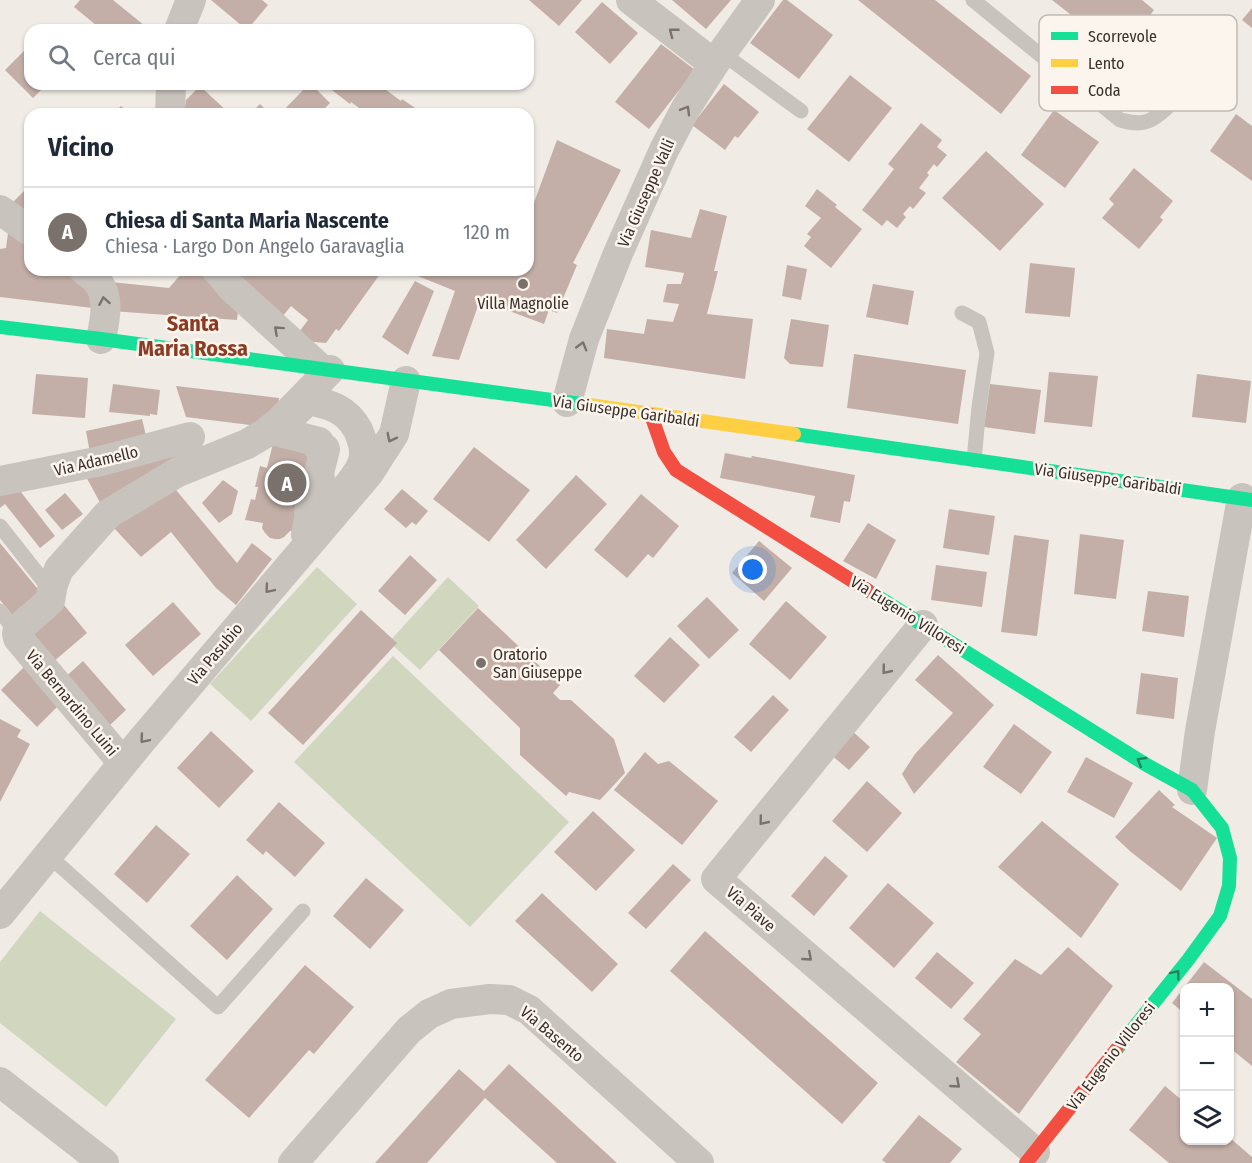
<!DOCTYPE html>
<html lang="it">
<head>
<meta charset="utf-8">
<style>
  :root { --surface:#fff; --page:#f2f2f3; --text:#1f2937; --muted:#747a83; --line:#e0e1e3; --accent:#7a716c }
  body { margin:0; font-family:"Fira Sans Condensed",sans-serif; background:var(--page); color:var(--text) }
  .controls { position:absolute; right:18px; bottom:18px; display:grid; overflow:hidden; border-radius:12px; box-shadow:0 2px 4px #0004 }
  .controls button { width:54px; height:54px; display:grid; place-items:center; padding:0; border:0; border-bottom:2px solid var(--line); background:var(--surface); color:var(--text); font:30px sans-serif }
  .you { position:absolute; left:753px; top:570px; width:21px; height:21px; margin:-15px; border:4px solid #fff; border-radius:50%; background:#1a73e8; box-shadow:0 0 0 9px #1a73e833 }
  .badge { display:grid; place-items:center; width:39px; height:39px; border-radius:50%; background:var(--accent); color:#fff; font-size:20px; font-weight:700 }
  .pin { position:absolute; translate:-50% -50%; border:3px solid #fff; box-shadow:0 2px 6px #0006 }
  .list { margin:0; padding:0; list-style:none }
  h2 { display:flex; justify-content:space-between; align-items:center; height:78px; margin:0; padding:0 24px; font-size:26px }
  h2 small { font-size:20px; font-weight:400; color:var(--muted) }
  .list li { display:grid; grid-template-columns:39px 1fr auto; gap:18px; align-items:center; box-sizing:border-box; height:90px; padding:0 24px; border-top:2px solid var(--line) }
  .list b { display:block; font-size:22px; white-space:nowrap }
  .list p { margin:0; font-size:20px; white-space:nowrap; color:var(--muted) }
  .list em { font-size:20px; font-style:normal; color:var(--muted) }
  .icon { flex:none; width:33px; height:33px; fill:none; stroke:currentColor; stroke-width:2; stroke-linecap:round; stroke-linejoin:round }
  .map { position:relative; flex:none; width:1252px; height:1163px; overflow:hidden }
  .search { position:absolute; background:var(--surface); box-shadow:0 2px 4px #0004; left:24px; top:24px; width:510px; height:66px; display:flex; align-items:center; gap:15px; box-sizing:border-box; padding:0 21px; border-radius:18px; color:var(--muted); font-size:22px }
  .panel { position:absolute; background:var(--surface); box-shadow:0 2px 4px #0004; left:24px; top:108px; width:510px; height:168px; border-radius:18px }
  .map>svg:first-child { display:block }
</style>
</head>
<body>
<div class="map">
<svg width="1252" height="1163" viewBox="0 0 1252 1163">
  <rect width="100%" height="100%" fill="#f0ebe5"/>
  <path fill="#d1d6bf" d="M 317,567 L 357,604 L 251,721 L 210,684 Z
    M 448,577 L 479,606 L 420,670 L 389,642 Z
    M 393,656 L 569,822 L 470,927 L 294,762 Z
    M 40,911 L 176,1019 L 106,1107 L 0,1023 L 0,962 Z"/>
  <path fill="#c3afa7" d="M 80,0 L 113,0 L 150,30 L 102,30 L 74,7 Z
    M 211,0 L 262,0 L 268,5 L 247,30 Z
    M 529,0 L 582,0 L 559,26 Z
    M 672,0 L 731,0 L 706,29 Z
    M 783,0 L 787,0 L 833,35 L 799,79 L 750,43 Z
    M 858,0 L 935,0 L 1031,76 L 1001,114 Z
    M 1052,0 L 1142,0 L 1154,10 L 1120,53 Z
    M 602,2 L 638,33 L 610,64 L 575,32 Z
    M 1252,8 L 1252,28 L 1242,20 Z
    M 661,44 L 695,70 L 649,129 L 615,102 Z
    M 30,45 L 30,84 L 47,84 L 33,98 L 5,70 Z
    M 850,75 L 892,108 L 849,162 L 807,129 Z
    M 309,84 L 311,84 L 330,103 L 319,114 L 273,114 L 276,110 L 280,114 Z
    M 324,84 L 378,84 L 401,101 L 402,99 L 424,114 L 367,114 L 351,102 L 350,104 Z
    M 724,84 L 759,112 L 738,138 L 735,136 L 725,150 L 692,125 Z
    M 200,86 L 230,114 L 184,114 L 186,100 Z
    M 260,104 L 270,114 L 250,114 Z
    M 121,106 L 130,114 L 113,114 Z
    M 1054,110 L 1099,142 L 1065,188 L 1021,155 Z
    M 1236,114 L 1252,126 L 1252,181 L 1210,151 Z
    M 921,123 L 942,140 L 937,147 L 947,155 L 937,167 L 934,164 L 927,173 L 929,175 L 919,188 L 926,193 L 913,209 L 910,206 L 903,214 L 906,217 L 897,228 L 887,220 L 882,226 L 862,210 L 894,169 L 888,164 Z
    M 557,140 L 621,170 L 573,263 L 577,265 L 557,313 L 549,310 L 544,324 L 480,300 L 459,360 L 432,356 L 455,291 L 403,270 L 528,270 L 528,219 Z
    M 986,151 L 1044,204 L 1000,251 L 942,198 Z
    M 1134,168 L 1173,201 L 1160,217 L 1163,220 L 1139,249 L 1102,218 L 1114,204 L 1109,199 Z
    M 27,188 L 30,191 L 30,217 L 12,203 Z
    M 817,189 L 837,205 L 835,207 L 862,229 L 831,268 L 804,246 L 811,237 L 807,234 L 821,218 L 805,206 Z
    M 700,209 L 727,216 L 714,271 L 718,271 L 707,314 L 753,319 L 745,379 L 604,358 L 607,329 L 644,334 L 647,319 L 673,322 L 679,304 L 663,302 L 667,284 L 681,284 L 684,273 L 645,267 L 651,230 L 691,238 Z
    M 8,233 L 30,235 L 30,270 L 74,270 L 86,280 L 93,308 L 0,297 L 0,249 L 6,248 Z
    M 1030,263 L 1075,268 L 1070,317 L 1025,313 Z
    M 787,265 L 807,269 L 801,300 L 782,296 Z
    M 179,270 L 209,270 L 239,302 L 237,320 L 111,311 L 111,282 L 169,288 L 182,273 Z
    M 225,270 L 338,270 L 345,276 L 349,270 L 383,270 L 339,331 L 336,329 L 326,343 L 303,341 L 296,336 L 308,320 L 291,306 L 277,323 Z
    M 415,281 L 434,291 L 408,355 L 382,337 Z
    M 873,284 L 914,291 L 908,325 L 866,317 Z
    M 791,319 L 829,325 L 823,367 L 790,364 L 784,358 Z
    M 854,354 L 966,370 L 958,424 L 847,408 Z
    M 1049,372 L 1098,376 L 1092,427 L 1044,422 Z
    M 36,374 L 88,378 L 85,418 L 32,414 Z
    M 1197,374 L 1251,381 L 1246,423 L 1192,417 Z
    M 113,384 L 160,390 L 157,415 L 150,414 L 150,416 L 109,412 Z
    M 990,384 L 1041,390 L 1035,434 L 984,427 Z
    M 176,386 L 279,398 L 277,418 L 258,426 L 186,417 Z
    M 142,419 L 147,440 L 90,453 L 86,431 Z
    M 276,431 L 319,442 L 306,534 L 290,531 L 284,537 L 280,539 L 275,539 L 270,538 L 265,533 L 262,528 L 263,523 L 245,520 L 251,499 L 255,500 L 258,487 L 255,487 L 260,466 L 267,468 Z
    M 190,441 L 196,460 L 103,508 L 84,473 Z
    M 474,447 L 530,490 L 489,542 L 433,499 Z
    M 725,453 L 751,458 L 752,456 L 855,475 L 850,502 L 844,501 L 840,523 L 810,517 L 815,496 L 720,478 Z
    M 576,475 L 607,504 L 546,569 L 516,540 Z
    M 223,480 L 238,491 L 232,514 L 219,523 L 202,503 Z
    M 171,484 L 237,563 L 252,543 L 272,559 L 236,605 L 216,588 L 171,532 L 141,557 L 113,527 Z
    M 17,487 L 55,536 L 40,548 L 5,504 L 0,508 L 0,490 Z
    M 402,489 L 428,511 L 416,525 L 412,522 L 406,528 L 384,509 Z
    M 65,493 L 83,514 L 62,530 L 45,510 Z
    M 641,494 L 679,526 L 653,558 L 648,554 L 627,578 L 594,550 Z
    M 949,509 L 995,516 L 989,555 L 943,548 Z
    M 868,523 L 896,540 L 876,579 L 843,561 Z
    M 1080,534 L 1124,540 L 1116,599 L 1074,594 Z
    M 1014,535 L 1049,540 L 1037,636 L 1001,632 Z
    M 759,541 L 792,568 L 764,601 L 732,573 Z
    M 0,543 L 46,599 L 18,622 L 0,600 Z
    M 410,555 L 437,580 L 405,615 L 378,591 Z
    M 936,565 L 987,572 L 982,607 L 931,600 Z
    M 1148,591 L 1189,596 L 1184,637 L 1142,631 Z
    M 707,597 L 739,630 L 709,659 L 677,626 Z
    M 786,601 L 827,637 L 790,680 L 749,644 Z
    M 173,602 L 201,634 L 153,676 L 125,645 Z
    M 64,605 L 87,633 L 46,668 L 20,637 L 43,622 Z
    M 478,608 L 560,685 L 553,693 L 560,700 L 571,700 L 614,739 L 625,773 L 600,800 L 569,792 L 566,796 L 520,755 L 520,728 L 439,650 Z
    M 361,610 L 397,643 L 303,745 L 268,713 Z
    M 670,637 L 700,665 L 664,703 L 634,676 Z
    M 938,655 L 994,705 L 914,794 L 902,774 L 915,754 L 953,713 L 915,680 Z
    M 83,661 L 126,710 L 109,726 L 61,681 Z
    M 27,664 L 59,705 L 37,727 L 1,690 Z
    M 1141,673 L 1178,678 L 1174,719 L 1136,714 Z
    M 773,695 L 789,710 L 751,752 L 734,737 Z
    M 0,719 L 21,730 L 17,737 L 30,744 L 0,802 Z
    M 1014,724 L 1052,752 L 1021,794 L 983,767 Z
    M 851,730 L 870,747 L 849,770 L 830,754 Z
    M 211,731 L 254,771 L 219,808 L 177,768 Z
    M 645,752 L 658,764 L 669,761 L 718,801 L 682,845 L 614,790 Z
    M 1086,757 L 1133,783 L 1114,818 L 1067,792 Z
    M 867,781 L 902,813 L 867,852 L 832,821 Z
    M 1159,790 L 1175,805 L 1172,807 L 1217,838 L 1181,891 L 1131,852 L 1115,837 Z
    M 279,802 L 325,843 L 295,877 L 266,851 L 263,855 L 246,840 Z
    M 593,811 L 635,850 L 596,891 L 554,852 Z
    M 1042,821 L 1119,884 L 1081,938 L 998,867 Z
    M 156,825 L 190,854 L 147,903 L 114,874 Z
    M 825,856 L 848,876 L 814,916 L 791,896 Z
    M 673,864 L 691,880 L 646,929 L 628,913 Z
    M 237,875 L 273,909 L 227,960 L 190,926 Z
    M 366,878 L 404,910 L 370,949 L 333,916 Z
    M 888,883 L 934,923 L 894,968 L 849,928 Z
    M 542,893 L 618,964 L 592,992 L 515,921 Z
    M 705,931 L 878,1083 L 842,1124 L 670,971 Z
    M 1068,947 L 1113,986 L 1019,1114 L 956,1062 L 981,1034 L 963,1019 L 1015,959 L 1041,975 Z
    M 937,952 L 974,983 L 951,1009 L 915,978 Z
    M 1204,962 L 1252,999 L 1252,1066 L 1230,1048 L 1230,988 L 1184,988 L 1184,1013 L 1172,1003 Z
    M 305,965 L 354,1007 L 314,1054 L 309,1050 L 249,1118 L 205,1080 Z
    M 509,1064 L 617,1163 L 557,1163 L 485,1098 L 427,1163 L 375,1163 L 459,1069 L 484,1091 Z
    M 1165,1086 L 1184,1102 L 1184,1140 L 1230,1140 L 1230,1138 L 1252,1157 L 1252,1163 L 1169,1163 L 1129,1130 Z
    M 919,1115 L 962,1149 L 950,1163 L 886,1163 L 882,1160 Z"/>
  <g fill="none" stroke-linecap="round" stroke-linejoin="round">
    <path stroke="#c9c3be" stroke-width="15" d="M 973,0 L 1120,120 C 1129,122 1139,125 1148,121 C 1167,114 1197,74 1211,58
      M 722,53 L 801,111
      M 962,313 L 979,322 L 987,353 L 979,407 L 974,460
      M 0,526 L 52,592
      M 0,611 L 17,633
      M 48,855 L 218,1007 L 303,911"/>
    <path stroke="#c9c3be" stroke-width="30" d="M 631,0 L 714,64
      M 179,30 L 191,0
      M 170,114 L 171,84
      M 0,210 L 30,231
      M 84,270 C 87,273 92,275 95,279 C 111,295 105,320 101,339
      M 217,270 L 232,288 L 321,369
      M 308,400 C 329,404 347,409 358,430 C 362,439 366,450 363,461 C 359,478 319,519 306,534 L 310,514 L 309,512 L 311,502 L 315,499 L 320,479 L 318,477 L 325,449 L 318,447 L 319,442 L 276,431 Z
      M 567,402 L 584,339 L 619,251 L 664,150 L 686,108 L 714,64 L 760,0
      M 0,481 L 101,461 L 190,437
      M 923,625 L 716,879 L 1035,1152
      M 123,763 L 18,638 L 17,633 L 19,628 L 50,601 L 53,584 L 59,569 L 108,514 L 178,472 L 247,444 L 264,434 L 279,422 L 330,370
      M 1192,790 L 1200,731 L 1242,498
      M 0,914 L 142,740 L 369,473 L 394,434 L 406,381
      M 0,1082 L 104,1163
      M 293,1163 L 409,1030 L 429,1014 L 451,1004 L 490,999 L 509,1000 L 529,1010 L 699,1163"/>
    <path stroke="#16e098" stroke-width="14" d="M 0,327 L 101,339 L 589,405
      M 794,434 L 1252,500
      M 867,590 L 1145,764 L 1192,790 L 1222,828 L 1230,858 L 1229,886 L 1220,916 L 1188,960 L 1116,1050"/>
    <path stroke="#ffcf43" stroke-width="14" d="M 589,405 L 794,434"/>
    <path stroke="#f24e42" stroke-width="14" d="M 651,415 L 664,452 L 676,470 L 867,590
      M 1026,1163 L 1116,1050"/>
  </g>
  <defs><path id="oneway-chevron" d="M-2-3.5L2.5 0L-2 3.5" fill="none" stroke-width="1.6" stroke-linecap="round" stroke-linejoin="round" transform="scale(1.5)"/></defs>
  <g stroke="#7b726d">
    <use href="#oneway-chevron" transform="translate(673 32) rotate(-142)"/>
    <use href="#oneway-chevron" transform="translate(686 110) rotate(-60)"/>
    <use href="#oneway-chevron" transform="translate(104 301) rotate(-100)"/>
    <use href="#oneway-chevron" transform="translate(278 330) rotate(-138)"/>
    <use href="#oneway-chevron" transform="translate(582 346) rotate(-74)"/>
    <use href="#oneway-chevron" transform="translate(391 438) rotate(117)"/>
    <use href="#oneway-chevron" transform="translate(269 589) rotate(130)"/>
    <use href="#oneway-chevron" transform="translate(886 670) rotate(129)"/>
    <use href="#oneway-chevron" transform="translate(144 739) rotate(130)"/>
    <use href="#oneway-chevron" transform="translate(763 821) rotate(129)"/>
    <use href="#oneway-chevron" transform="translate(808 957) rotate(41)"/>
    <use href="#oneway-chevron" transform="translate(956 1084) rotate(41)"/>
  </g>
  <g stroke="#2a7f5c">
    <use href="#oneway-chevron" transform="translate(1141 761) rotate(-149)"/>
    <use href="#oneway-chevron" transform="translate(1176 974) rotate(-52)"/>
  </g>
  <g fill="#7a716c" stroke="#fbf5ee" stroke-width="2">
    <circle cx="523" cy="284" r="6"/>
    <circle cx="481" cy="663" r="6"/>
  </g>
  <g text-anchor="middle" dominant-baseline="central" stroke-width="5" stroke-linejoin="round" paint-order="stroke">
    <g font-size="16" fill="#3b302b" stroke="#fbf5ee">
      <text transform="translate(646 193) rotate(-66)">Via Giuseppe Valli</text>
      <text transform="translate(626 411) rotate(8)">Via Giuseppe Garibaldi</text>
      <text transform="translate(96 461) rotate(-13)">Via Adamello</text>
      <text transform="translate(1108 479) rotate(8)">Via Giuseppe Garibaldi</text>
      <text transform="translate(908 615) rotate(32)">Via Eugenio Villoresi</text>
      <text transform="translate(215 654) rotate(-50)">Via Pasubio</text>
      <text transform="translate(72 703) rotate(50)">Via Bernardino Luini</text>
      <text transform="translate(751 909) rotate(41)">Via Piave</text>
      <text transform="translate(552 1034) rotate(40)">Via Basento</text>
      <text transform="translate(1111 1056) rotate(-52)">Via Eugenio Villoresi</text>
    </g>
    <g font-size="16" fill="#3b302b" stroke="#fbf5ee">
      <text x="523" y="303">Villa Magnolie</text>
      <text x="493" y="654" text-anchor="start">Oratorio<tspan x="493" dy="18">San Giuseppe</tspan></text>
    </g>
    <g font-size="22" font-weight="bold" fill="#8c3b22" stroke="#fbf5ee">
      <text x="193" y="323">Santa<tspan x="193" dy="25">Maria Rossa</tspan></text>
    </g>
  </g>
  <rect x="1039" y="15" width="198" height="96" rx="9" fill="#fbf5ee" stroke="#c1bab4" stroke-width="1.5"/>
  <rect x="1051" y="32" width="27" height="8" fill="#16e098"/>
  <rect x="1051" y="59" width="27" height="8" fill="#ffcf43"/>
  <rect x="1051" y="86" width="27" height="8" fill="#f24e42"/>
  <g font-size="16" fill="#3b302b">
    <text x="1088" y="42">Scorrevole</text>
    <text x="1088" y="69">Lento</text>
    <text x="1088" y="96">Coda</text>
  </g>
</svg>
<div class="controls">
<button>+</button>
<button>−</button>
<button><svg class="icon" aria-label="layers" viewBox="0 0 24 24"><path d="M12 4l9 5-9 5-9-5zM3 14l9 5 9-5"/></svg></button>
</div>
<div class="you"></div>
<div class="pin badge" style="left:287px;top:483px">A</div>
<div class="search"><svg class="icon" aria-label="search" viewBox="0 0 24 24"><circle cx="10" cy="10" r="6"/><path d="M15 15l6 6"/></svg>Cerca qui</div>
<section class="panel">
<h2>Vicino<small></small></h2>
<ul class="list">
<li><span class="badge">A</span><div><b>Chiesa di Santa Maria Nascente</b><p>Chiesa · Largo Don Angelo Garavaglia</p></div><em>120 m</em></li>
</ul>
</section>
</div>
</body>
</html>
